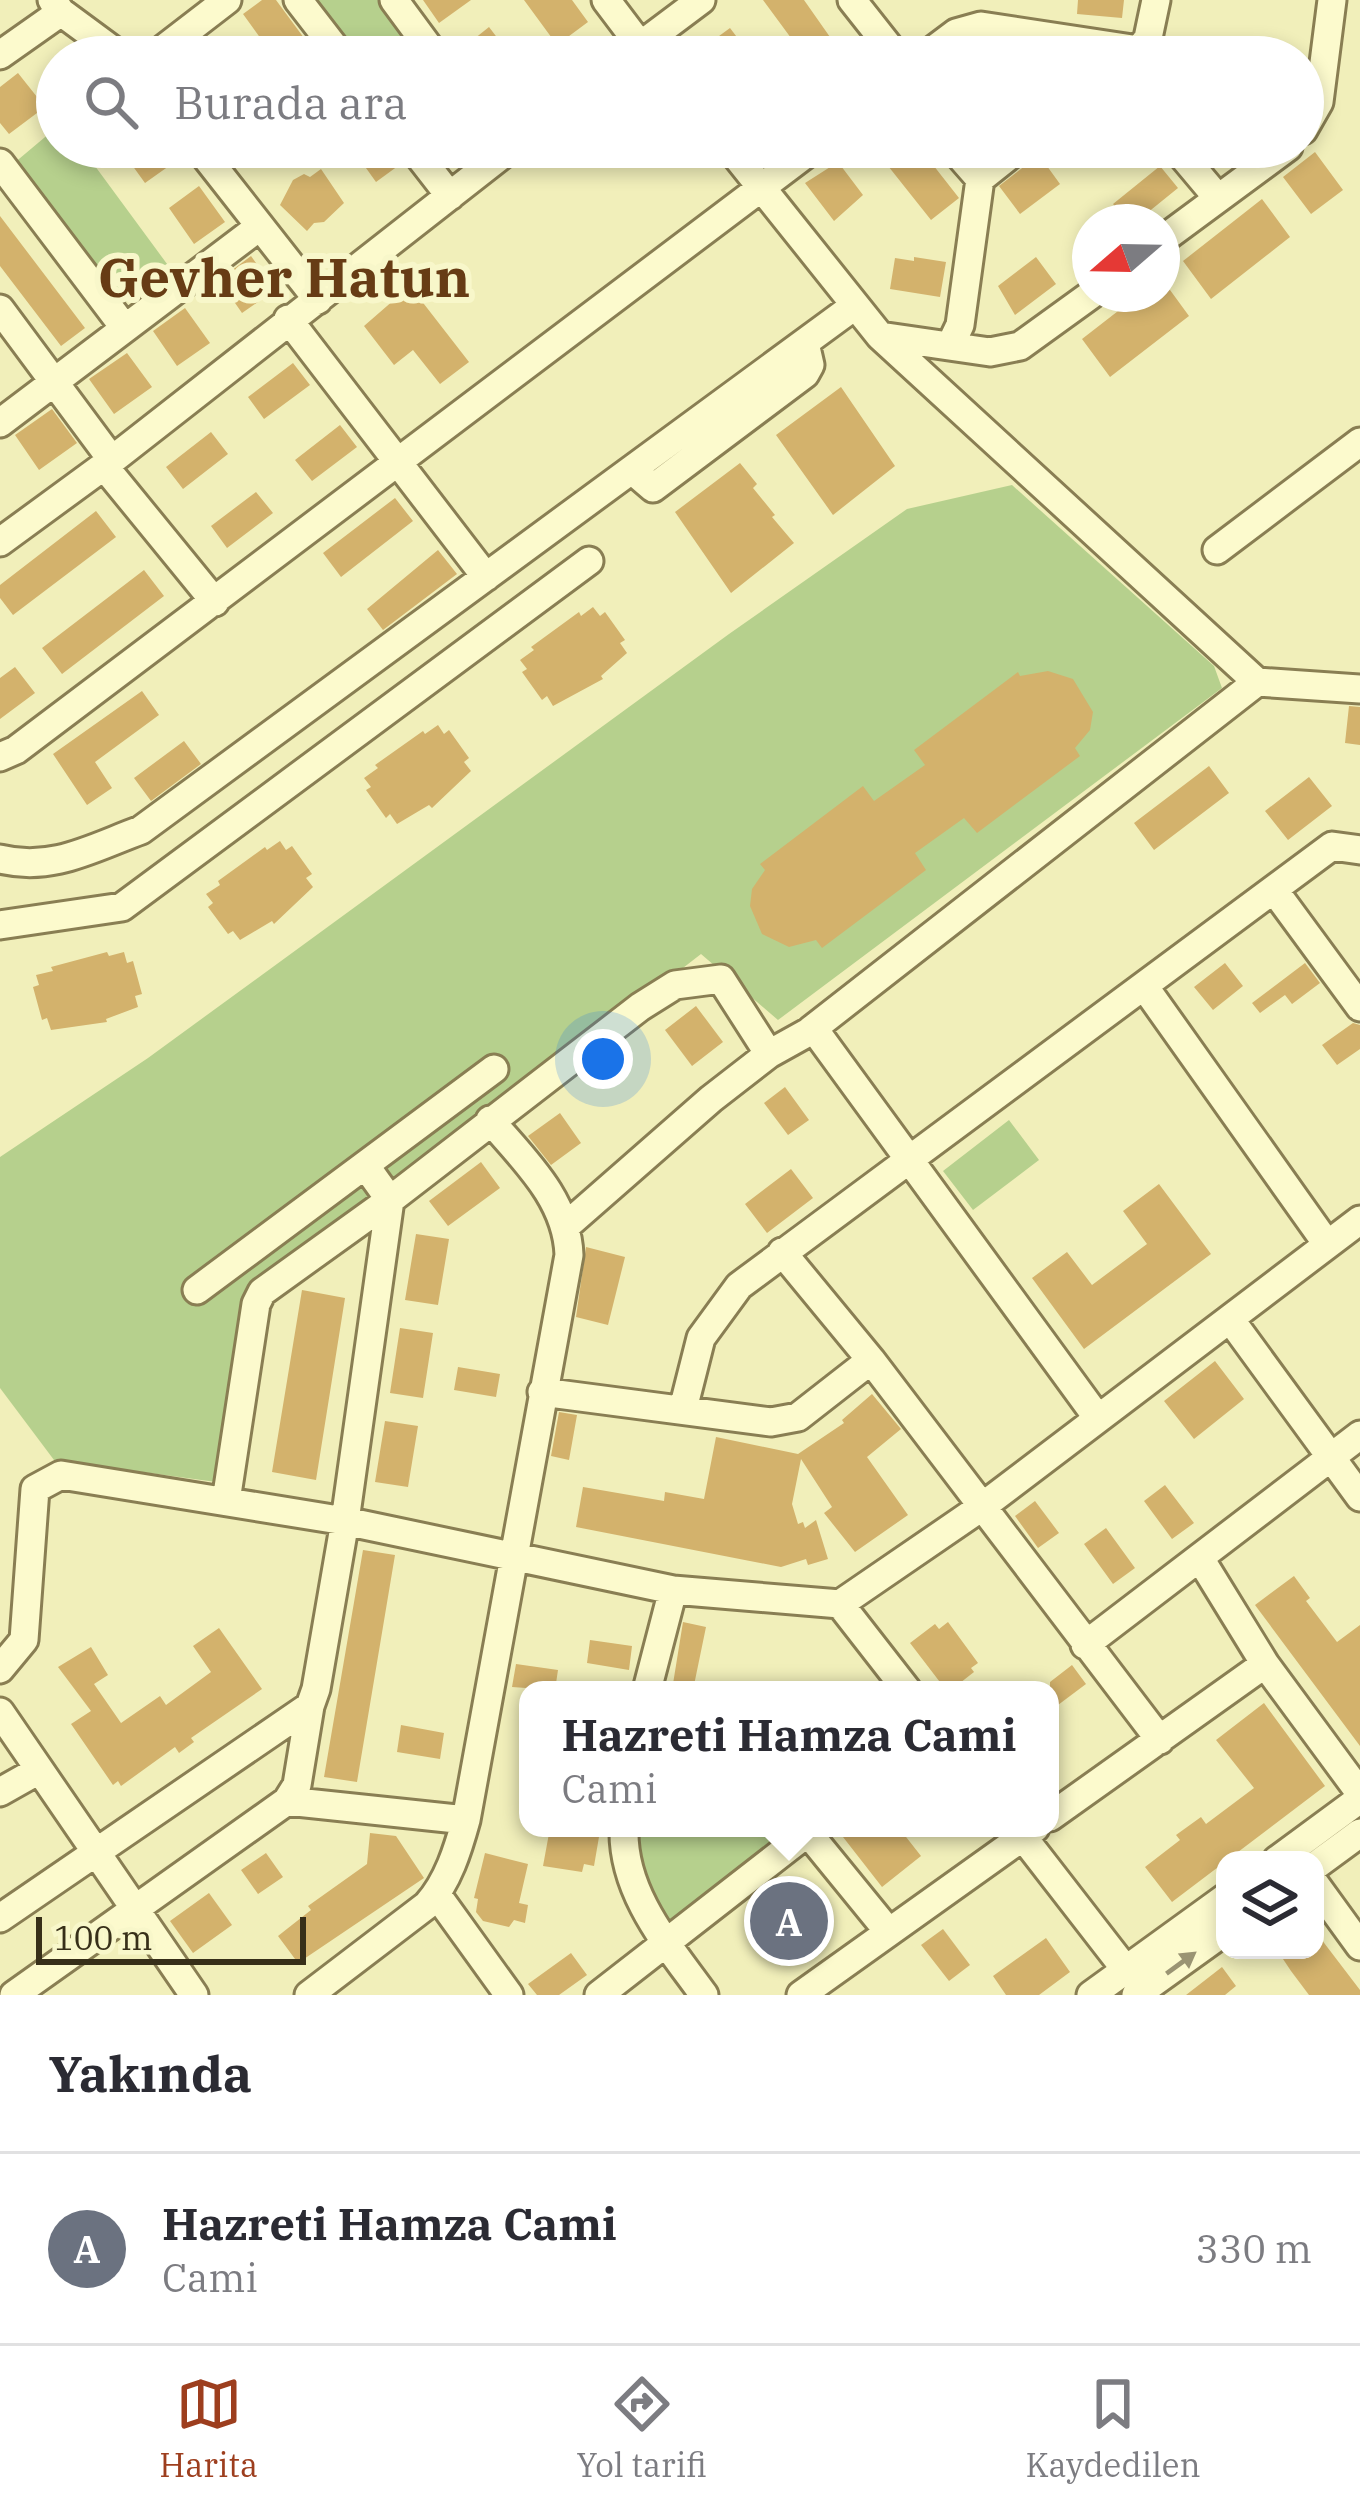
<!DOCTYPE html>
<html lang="tr">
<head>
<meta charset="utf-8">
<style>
  :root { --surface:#fff; --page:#f2f2f3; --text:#2b2b33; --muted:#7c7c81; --line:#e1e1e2; --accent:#9d3e1e }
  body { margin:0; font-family:"IBM Plex Serif",serif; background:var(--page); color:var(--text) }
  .controls { position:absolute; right:36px; bottom:36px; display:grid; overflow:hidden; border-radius:24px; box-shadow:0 6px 18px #0003 }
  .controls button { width:108px; height:108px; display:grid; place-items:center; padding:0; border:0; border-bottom:3px solid var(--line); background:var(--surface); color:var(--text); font:60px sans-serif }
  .compass { position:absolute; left:1072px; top:204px; width:108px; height:108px; border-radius:50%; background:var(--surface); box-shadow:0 6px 18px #0003; rotate:250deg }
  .scale { position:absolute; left:36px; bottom:30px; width:270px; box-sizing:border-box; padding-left:12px; border:6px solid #372f19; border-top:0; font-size:33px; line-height:42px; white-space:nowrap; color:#372f19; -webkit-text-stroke:9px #f8f7ca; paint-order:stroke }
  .you { position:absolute; left:603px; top:1059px; width:42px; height:42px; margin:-30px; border:9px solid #fff; border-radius:50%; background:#1a73e8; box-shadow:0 0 0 18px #1a73e833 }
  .badge { display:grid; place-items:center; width:78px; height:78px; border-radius:50%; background:var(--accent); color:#fff; font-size:39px; font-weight:700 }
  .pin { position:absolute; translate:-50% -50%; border:6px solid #fff; box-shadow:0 3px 12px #0006 }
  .popup { position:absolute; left:519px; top:1681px; width:540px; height:156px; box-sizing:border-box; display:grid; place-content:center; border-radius:24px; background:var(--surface); filter:drop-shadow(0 3px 9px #0005); font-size:39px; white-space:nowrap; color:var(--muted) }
  .popup b { font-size:45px; color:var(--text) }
  .popup::after { content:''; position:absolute; left:50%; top:100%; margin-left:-24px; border:24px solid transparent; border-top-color:var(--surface) }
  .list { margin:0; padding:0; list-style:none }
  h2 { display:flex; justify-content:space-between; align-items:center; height:156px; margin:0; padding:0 48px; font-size:51px }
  h2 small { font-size:39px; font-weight:400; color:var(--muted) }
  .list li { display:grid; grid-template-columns:78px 1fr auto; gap:36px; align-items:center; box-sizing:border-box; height:192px; padding:0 48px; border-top:3px solid var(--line) }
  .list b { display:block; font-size:45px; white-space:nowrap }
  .list p { margin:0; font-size:39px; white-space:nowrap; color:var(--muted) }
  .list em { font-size:39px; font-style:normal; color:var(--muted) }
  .icon { flex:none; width:66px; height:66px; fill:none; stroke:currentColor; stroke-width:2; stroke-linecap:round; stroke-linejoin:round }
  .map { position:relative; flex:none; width:1360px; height:1995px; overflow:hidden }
  .search { position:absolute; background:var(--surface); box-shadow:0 6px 18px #0003; left:36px; right:36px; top:36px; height:132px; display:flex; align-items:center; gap:30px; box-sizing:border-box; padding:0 42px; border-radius:66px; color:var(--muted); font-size:45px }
  .sheet { height:348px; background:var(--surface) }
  nav { display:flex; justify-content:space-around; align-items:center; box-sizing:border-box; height:168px; border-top:3px solid var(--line); background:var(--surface); font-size:33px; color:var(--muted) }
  nav a { display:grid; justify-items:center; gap:6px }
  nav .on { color:var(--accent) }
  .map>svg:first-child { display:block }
</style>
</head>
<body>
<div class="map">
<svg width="1360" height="1995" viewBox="0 0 1360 1995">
  <rect width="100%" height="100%" fill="#f1efba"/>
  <path fill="#b6d08d" d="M 316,0 L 383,0 L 426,57 L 361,57 Z
    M 967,35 L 1077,49 L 1081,57 L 933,57 Z
    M 57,127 L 57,147 L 81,147 L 170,268 L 124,303 L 13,164 Z
    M 1012,485 L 1214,666 L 1222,688 L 778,1020 L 701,954 L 242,1310 L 216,1482 L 54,1460 L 0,1388 L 0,1157 L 148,1058 L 729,634 L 907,509 Z
    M 1009,1120 L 1039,1160 L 973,1210 L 943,1171 Z
    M 633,1828 L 787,1828 L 792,1834 L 668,1922 L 644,1887 Z"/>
  <path fill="#d3b26c" d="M 262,0 L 276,0 L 318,57 L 274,57 L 243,14 Z
    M 423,0 L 471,0 L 439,23 Z
    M 524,0 L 572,0 L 588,22 L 557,45 Z
    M 763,0 L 804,0 L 844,57 L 805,57 Z
    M 1078,0 L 1124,0 L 1122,18 L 1077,14 Z
    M 489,27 L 512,57 L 454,57 L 454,55 Z
    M 730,28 L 752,57 L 711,57 L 704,47 Z
    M 18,73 L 45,107 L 9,134 L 0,123 L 0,87 Z
    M 119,147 L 165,147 L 176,161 L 145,183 Z
    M 351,147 L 394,147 L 402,163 L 376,182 Z
    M 873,147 L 919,147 L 959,198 L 931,220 Z
    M 1315,152 L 1343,190 L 1311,214 L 1283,177 Z
    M 1039,155 L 1060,184 L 1020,214 L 999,186 Z
    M 838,162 L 863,195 L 834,221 L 805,183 Z
    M 1160,166 L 1178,188 L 1136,222 L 1128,222 L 1113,204 Z
    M 321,169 L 344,203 L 324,222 L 314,223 L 307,231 L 280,205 L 293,180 L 304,174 L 310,177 Z
    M 199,186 L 225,222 L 194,244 L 169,208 Z
    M 1262,199 L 1290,237 L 1211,299 L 1183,261 Z
    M 0,216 L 85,328 L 61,346 L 0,266 Z
    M 251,256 L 275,290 L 242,313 L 219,280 Z
    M 914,257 L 946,262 L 940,297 L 890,289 L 895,258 L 914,261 Z
    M 1036,257 L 1056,284 L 1015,315 L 998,286 Z
    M 1162,279 L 1189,316 L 1110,377 L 1082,339 L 1140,294 L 1162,294 Z
    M 410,286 L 469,362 L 440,384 L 413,350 L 394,365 L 364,326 Z
    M 185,308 L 210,343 L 177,366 L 153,331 Z
    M 127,353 L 152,387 L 114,414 L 89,379 Z
    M 293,363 L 310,385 L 264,419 L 248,397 Z
    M 841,387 L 895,466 L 833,515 L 776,435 Z
    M 52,409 L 77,443 L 39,470 L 15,435 Z
    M 340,425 L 357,447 L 312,481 L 295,460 Z
    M 211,432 L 228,454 L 183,489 L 166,467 Z
    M 740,463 L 757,484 L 753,488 L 775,515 L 772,517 L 794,543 L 731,593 L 675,512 Z
    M 256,492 L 273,513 L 227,548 L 211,526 Z
    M 395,498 L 413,521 L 341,577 L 323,553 Z
    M 96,511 L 116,537 L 13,615 L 0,598 L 0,585 Z
    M 438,550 L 457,574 L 383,630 L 367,609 Z
    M 144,570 L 164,596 L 62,674 L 42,648 Z
    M 593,607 L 600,616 L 605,612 L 625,640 L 620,643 L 627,653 L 601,676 L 603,679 L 553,706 L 547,696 L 542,700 L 522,672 L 527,669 L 520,660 L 534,650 L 531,647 L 579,612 L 581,616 Z
    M 15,667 L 35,693 L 0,719 L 0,678 Z
    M 1048,671 L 1073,679 L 1093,712 L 1090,730 L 1075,748 L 1080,756 L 977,833 L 964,818 L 915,853 L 926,870 L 822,948 L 816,940 L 789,947 L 762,934 L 750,906 L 752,889 L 765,870 L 760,864 L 863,786 L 874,801 L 925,765 L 914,750 L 1018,672 L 1020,676 Z
    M 142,691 L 159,715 L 95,762 L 112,788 L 87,805 L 53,754 Z
    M 1349,706 L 1360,707 L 1360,745 L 1345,743 Z
    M 438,725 L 444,734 L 449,730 L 469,758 L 464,762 L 471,771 L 432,808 L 429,805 L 397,824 L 390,814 L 386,818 L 366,790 L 371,787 L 364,778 L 378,768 L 375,765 L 423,731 L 425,734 Z
    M 184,741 L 201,764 L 151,801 L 134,778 Z
    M 1209,766 L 1229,793 L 1154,850 L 1134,823 Z
    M 1309,777 L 1332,806 L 1288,840 L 1265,811 Z
    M 280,841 L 286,850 L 292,846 L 312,874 L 306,878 L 313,887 L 274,924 L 272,921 L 240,940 L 233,931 L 228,934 L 208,907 L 213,903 L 206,894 L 220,885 L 218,881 L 265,847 L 267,850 Z
    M 107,952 L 109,956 L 124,952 L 127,963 L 133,961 L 142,994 L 135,996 L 138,1007 L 106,1019 L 107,1022 L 51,1030 L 47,1018 L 42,1020 L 33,987 L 39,985 L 36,975 L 53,971 L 51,967 Z
    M 1225,963 L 1243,986 L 1213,1010 L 1194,987 Z
    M 1305,963 L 1320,983 L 1292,1004 L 1285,995 L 1260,1013 L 1252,1003 Z
    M 696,1006 L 723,1042 L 692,1066 L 665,1030 Z
    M 1353,1023 L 1360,1025 L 1360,1049 L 1337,1065 L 1322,1045 Z
    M 785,1087 L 809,1120 L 788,1135 L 764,1103 Z
    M 560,1113 L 581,1143 L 551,1165 L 528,1136 Z
    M 481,1162 L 500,1188 L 448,1226 L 429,1201 Z
    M 791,1169 L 813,1198 L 767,1233 L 745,1204 Z
    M 1159,1184 L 1211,1254 L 1084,1349 L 1032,1278 L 1067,1252 L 1092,1285 L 1147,1244 L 1123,1211 Z
    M 416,1234 L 449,1239 L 438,1305 L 405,1300 Z
    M 586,1247 L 625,1257 L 608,1325 L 576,1317 Z
    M 302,1290 L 345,1298 L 316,1480 L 272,1472 Z
    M 400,1328 L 433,1333 L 423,1398 L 390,1393 Z
    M 1215,1361 L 1244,1399 L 1194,1439 L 1164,1401 Z
    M 458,1367 L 500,1374 L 496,1397 L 454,1390 Z
    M 872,1394 L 901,1429 L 867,1457 L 908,1515 L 855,1552 L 824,1513 L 832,1507 L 801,1459 L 792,1504 L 798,1524 L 803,1522 L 805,1528 L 816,1520 L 828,1559 L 808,1565 L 806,1559 L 781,1567 L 576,1527 L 583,1487 L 664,1501 L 665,1492 L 704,1499 L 716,1437 L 798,1454 L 844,1423 L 842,1420 Z
    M 559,1412 L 577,1415 L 569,1460 L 551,1456 Z
    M 385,1421 L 418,1426 L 408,1487 L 375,1482 Z
    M 1165,1485 L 1194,1523 L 1172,1539 L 1144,1501 Z
    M 1035,1501 L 1059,1533 L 1038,1548 L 1015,1516 Z
    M 1106,1528 L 1135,1568 L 1113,1584 L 1084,1544 Z
    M 363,1550 L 395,1555 L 357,1782 L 324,1777 Z
    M 1294,1576 L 1310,1598 L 1306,1601 L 1337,1642 L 1360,1625 L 1360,1746 L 1255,1605 Z
    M 683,1622 L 706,1627 L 693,1690 L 672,1690 Z
    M 948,1622 L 978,1663 L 971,1668 L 974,1672 L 951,1690 L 946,1690 L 910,1643 L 935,1624 L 939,1629 Z
    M 219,1628 L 262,1689 L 191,1738 L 194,1742 L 179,1753 L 175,1747 L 121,1786 L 118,1781 L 113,1785 L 71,1724 L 91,1711 L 58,1667 L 91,1647 L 108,1675 L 94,1684 L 121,1723 L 160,1696 L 166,1705 L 211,1672 L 193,1646 Z
    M 590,1640 L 632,1646 L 629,1670 L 587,1663 Z
    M 516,1664 L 558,1670 L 555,1690 L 512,1687 Z
    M 1072,1665 L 1086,1684 L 1050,1711 L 1050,1682 Z
    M 1264,1703 L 1325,1786 L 1172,1902 L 1145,1867 L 1180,1840 L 1176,1835 L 1201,1817 L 1206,1824 L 1254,1788 L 1216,1740 Z
    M 401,1725 L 444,1733 L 440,1759 L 397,1752 Z
    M 550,1828 L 600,1831 L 594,1866 L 584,1864 L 582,1872 L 543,1866 Z
    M 836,1828 L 899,1828 L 921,1856 L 882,1887 Z
    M 370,1833 L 396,1836 L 424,1878 L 298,1963 L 278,1936 L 311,1910 L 308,1906 L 367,1864 Z
    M 266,1853 L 283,1877 L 258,1894 L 241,1870 Z
    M 485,1853 L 528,1864 L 519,1903 L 528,1905 L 525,1923 L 514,1920 L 509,1927 L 483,1921 L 476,1912 L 478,1899 L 474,1898 Z
    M 790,1881 L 829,1923 L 788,1960 L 750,1919 Z
    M 209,1893 L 232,1925 L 193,1953 L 170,1921 Z
    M 943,1929 L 970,1965 L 949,1981 L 921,1945 Z
    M 1315,1931 L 1360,1990 L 1360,1995 L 1309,1995 L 1291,1971 L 1277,1950 L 1315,1950 Z
    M 1046,1938 L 1070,1972 L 1039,1995 L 1006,1995 L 993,1976 Z
    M 571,1953 L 587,1975 L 559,1995 L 537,1995 L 528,1984 Z
    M 1222,1967 L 1236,1986 L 1225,1995 L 1186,1995 Z"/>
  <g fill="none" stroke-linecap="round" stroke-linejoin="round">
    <g stroke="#897e53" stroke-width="33">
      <path id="minor" d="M 52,0 L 61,12 L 122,57
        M 298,0 L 342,57
        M 394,0 L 436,57
        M 606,0 L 649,57
        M 852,0 L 897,57
        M 0,55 L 61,12
        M 153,57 L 227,0
        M 625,57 L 701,0
        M 924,57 L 956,33 L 981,26 L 1139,50
        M 1134,57 L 1148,38 L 1156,0
        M 1303,130 L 1319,102 L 1332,0
        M 198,147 L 318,300
        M 412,147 L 450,196
        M 729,147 L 880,336 L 990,352 L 1020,346 L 1092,294
        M 1175,147 L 1217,197
        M 0,163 L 124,327
        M 980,179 L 1020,147
        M 1162,240 L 1288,147
        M 0,309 L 112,460
        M 288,319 L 486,577
        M 880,336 L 1257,682 L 1360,689
        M 950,346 L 960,325 L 980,179 L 952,147
        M 0,423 L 259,227
        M 104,466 L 215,602
        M 632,470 L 653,488 L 805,374 L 810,365 L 805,343
        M 0,542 L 112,460 L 512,147
        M 1217,550 L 1360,442
        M 0,757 L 16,750 L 815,147
        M 0,859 C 52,872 92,848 141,830 L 853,307
        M 1274,890 L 1360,1007
        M 0,925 L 122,907 L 589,561
        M 1144,986 L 1327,1244
        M 811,1030 L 1257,682
        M 769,1054 L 814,1029 L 1097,1417
        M 782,1252 L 871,1360
        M 197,1290 L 494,1069
        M 1230,1319 L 1360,1497
        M 542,1392 L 771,1422 L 798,1417 L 871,1360 L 1160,1740
        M 683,1409 L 701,1338 L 739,1286 L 1332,846 L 1360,850
        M 226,1501 L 256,1304 L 262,1292 L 390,1200 L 365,1165
        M 1201,1560 L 1265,1664 L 1360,1793
        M 840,1604 L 983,1506 L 1360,1220
        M 1085,1645 L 1360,1435
        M 0,1669 L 24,1640 L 35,1489 L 61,1475 L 345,1521 L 673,1590 L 840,1604 L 907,1690
        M 647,1690 L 673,1590
        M 0,1712 L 194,1995
        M 0,1792 L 39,1770
        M 287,1801 L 466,1820
        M 1050,1817 L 1265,1664
        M 624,1828 C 622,1893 668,1945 704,1995
        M 804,1828 L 888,1931
        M 1016,1828 L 1126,1970
        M 1277,1860 L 1360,1799
        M 1315,1866 L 1360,1833
        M 1315,1884 L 1360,1946
        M 437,1895 L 509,1995
        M 0,1918 L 310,1706 L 316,1689 L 345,1521 L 390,1200 L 640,1007 L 675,985 L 721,979 L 769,1054 L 711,1099 L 566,1226
        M 14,1995 L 287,1801 L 297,1785 L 310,1706
        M 309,1995 L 427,1905 C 448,1882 458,1849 466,1820 L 569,1255 C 567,1199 524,1160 490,1120
        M 599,1995 L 807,1833
        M 801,1995 L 1035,1828
        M 1091,1995 L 1225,1898
        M 1136,1995 L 1225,1931"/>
    </g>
    <use href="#minor" stroke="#fcfacd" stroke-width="27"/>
  </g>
  <defs><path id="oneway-solid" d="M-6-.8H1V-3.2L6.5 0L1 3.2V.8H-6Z" transform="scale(3)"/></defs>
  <use fill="#9a9473" href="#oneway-solid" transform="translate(1181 1963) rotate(-36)"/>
  <g text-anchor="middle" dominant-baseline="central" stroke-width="12" stroke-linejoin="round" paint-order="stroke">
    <g font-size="54" font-weight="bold" fill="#673c15" stroke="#f8f7ca">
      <text x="284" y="277">Gevher Hatun</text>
    </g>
  </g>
</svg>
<div class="controls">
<button><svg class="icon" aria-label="layers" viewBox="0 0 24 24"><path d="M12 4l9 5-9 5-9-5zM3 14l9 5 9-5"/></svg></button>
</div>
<svg class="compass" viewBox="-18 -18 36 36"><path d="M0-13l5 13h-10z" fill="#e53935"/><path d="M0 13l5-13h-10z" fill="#7c7c81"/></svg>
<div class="scale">100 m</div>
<div class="you"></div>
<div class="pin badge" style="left:789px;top:1921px;background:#6b7280">A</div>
<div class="popup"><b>Hazreti Hamza Cami</b>Cami</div>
<div class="search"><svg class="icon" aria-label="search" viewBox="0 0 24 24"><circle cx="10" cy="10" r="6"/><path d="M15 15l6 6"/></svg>Burada ara</div>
</div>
<section class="sheet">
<h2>Yakında<small></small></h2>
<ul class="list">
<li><span class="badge" style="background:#6b7280">A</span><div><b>Hazreti Hamza Cami</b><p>Cami</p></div><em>330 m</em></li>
</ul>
</section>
<nav>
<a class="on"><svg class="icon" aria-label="map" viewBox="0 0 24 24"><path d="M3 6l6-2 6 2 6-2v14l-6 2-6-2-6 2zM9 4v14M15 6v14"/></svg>Harita</a>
<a><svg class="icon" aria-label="directions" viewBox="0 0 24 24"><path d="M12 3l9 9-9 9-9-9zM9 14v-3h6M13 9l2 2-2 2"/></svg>Yol tarifi</a>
<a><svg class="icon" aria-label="saved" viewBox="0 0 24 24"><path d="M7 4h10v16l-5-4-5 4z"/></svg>Kaydedilen</a>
</nav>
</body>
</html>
